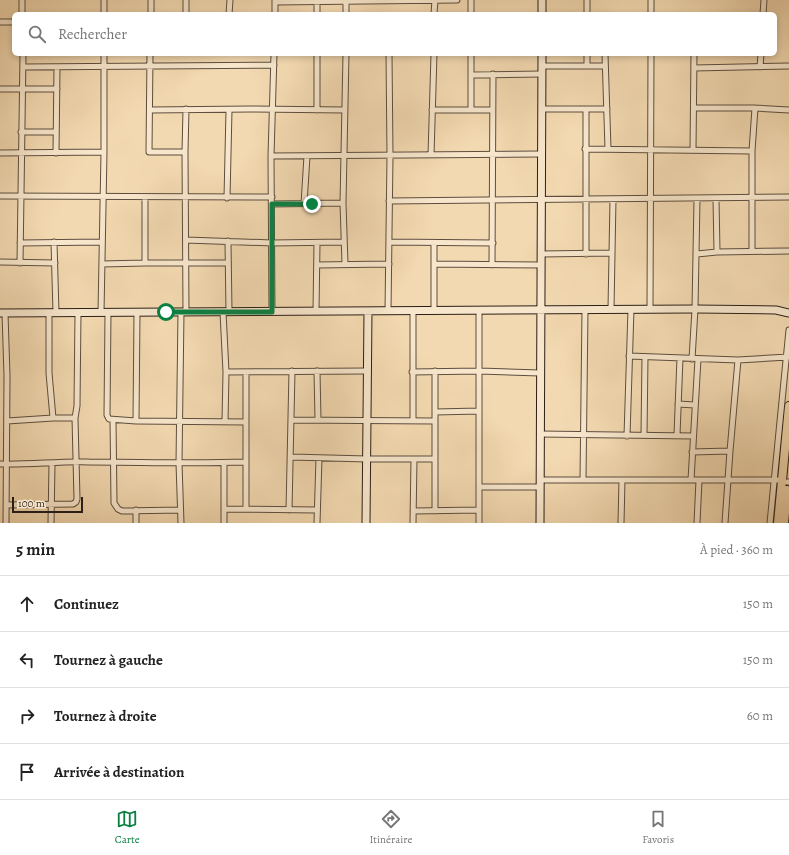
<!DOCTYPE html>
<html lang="fr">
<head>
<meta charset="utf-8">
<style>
  :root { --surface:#fff; --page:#f6f6f6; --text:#222; --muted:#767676; --line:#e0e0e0; --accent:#0b8043 }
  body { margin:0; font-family:Alegreya,serif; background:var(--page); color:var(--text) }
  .scale { position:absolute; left:12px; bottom:10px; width:71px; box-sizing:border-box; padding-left:4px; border:2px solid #2b1f17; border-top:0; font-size:11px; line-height:14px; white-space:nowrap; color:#2b1f17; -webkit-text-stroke:3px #f7e6cc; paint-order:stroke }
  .stop { position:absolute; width:12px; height:12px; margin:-9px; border:3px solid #0b8043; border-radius:50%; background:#fff }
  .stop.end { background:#0b8043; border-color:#fff; box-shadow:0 1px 4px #0008 }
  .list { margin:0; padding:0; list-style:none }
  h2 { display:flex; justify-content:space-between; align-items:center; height:52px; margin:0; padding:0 16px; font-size:17px }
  h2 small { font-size:13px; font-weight:400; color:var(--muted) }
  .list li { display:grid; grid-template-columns:26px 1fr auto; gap:12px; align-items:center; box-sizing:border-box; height:56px; padding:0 16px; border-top:1px solid var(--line) }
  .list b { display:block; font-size:15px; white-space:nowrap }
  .list em { font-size:13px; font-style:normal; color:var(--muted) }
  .icon { flex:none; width:22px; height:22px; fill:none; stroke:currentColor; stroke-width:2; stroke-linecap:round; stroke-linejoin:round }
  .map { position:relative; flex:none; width:789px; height:523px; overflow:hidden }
  .search { position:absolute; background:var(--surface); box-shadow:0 2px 6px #0003; left:12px; right:12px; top:12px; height:44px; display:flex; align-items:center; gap:10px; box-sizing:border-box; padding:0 14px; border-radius:6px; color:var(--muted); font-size:15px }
  .sheet { height:276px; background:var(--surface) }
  nav { display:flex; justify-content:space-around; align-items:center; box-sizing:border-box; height:56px; border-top:1px solid var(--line); background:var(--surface); font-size:11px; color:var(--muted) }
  nav a { display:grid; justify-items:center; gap:2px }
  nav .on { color:var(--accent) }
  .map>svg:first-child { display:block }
</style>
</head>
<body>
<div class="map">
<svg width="789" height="523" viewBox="0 0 789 523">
  <rect width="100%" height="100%" fill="#f3d9b1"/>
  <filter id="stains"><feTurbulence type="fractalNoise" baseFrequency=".005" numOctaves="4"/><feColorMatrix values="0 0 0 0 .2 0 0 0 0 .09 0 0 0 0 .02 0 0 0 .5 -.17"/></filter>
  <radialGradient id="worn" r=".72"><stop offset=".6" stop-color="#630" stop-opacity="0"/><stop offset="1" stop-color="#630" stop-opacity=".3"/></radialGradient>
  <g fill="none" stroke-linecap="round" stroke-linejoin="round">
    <g stroke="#5d4e3e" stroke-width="7">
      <path id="street" d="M 22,0 L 22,14
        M 186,0 L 186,14
        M 587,0 L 587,14
        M 275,2 L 457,0
        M 104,14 L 104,0
        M 151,14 L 151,0
        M 229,14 L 230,0
        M 275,14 L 275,0
        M 317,14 L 317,0
        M 346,14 L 346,0
        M 434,14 L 435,0
        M 471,14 L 471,0
        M 651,14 L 651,0
        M 763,14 L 764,0
        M 0,22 L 14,22
        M 150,54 L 149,152 L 185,152
        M 587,54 L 587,66
        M 605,54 L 608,149
        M 542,66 L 605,66
        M 23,67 L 274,65
        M 760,67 L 761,54
        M 694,68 L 789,66
        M 471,75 L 542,74
        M 0,89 L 57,89
        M 694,108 L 755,108 L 789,110
        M 542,109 L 607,109
        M 150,110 L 251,109 L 345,110
        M 317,110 L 317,54
        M 432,110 L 492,110
        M 471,110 L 471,54
        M 21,132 L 56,132
        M 585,149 L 752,151
        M 693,150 L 694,54
        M 0,153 L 104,152
        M 56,153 L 57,67
        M 431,155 L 434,54
        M 271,156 L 541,154
        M 0,196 L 272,197
        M 145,197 L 145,263
        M 227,198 L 229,110
        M 716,199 L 717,252
        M 389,201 L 789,197
        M 272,204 L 343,203
        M 304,204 L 307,156
        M 186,240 L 272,243 L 344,242
        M 228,241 L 229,312
        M 54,242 L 56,313
        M 389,242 L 493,243
        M 20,243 L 102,242
        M 434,243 L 434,311
        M 752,251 L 752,151 L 755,108
        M 541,254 L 612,253
        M 586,254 L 586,109
        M 697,254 L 717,252 L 789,251
        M 0,262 L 55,263
        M 20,263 L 23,54
        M 102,264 L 145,263 L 228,263
        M 345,264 L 343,203 L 346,54
        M 434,264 L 541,265
        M 317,265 L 389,264
        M 492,265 L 493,74
        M 611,309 L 613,199
        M 650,309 L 651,54
        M 316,311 L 317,243
        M 388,311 L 390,156 L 389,54
        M 186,312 L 185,152 L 186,109
        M 223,312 L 226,372 L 225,422
        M 272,312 L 271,156 L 274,54
        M 5,313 L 7,376 L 6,523
        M 49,313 L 49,373 L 53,418
        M 101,313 L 104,152 L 104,54
        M 108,313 L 107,415 L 109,419 L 136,421 L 246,422
        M 629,356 L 738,360 L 788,357
        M 692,359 L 695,309 L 697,199
        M 317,371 L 318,420
        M 435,371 L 435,511
        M 226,372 L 367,371
        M 412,372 L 479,371 L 540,373
        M 678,404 L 695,405
        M 435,412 L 479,411
        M 75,418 L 77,406 L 78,313
        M 113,420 L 114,503 L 118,509 L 122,511 L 180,510
        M 291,420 L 434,421
        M 136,421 L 137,312
        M 413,421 L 413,311
        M 540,434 L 693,436
        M 644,435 L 645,357
        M 677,435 L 680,358
        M 627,436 L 631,309
        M 692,452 L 730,451
        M 291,457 L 367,459 L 435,459
        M 0,464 C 30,465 59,461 89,462 C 141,462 193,464 245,462
        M 540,480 L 782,480
        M 583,480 L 585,310
        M 691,480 L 698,359
        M 787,482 L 789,482
        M 479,487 L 540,487
        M 6,505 L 73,504 L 76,502 L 77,499 L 75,418 L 53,418 L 7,421
        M 224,509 L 317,510
        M 246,509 L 246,372
        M 136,510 L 136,523
        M 289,510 L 292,371
        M 413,511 L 479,510
        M 51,523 L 52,464
        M 181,523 L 179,463 L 181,312
        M 224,523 L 224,463
        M 317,523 L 319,458
        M 413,523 L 414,459
        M 479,523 L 479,310
        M 621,523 L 622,480
        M 697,523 L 699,480
        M 725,523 L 730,451 L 738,360
        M 770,523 L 789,330"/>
    </g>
    <g stroke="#2b1f17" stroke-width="9">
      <path id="secondary" d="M 542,14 L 542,0
        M 0,313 L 695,309 L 776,310 L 789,313
        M 366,523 L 368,311
        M 540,523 L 542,54"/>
    </g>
    <g stroke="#2b1f17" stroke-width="10">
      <path id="primary" d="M 778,523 L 789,406
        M 784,523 L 787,490"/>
    </g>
    <use href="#street" stroke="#f7e6cc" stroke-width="5"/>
    <use href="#secondary" stroke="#f7e6cc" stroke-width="7"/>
    <use href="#primary" stroke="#f3d9b1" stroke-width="8"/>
  </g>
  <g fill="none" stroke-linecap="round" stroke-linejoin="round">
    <path stroke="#0b8043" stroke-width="5" d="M 166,312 L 272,312 L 272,204 L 312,204"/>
  </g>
  <rect width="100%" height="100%" filter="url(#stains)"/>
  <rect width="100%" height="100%" fill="url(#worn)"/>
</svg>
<div class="scale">100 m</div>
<div class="stop" style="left:166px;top:312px"></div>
<div class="stop end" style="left:312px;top:204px"></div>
<div class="search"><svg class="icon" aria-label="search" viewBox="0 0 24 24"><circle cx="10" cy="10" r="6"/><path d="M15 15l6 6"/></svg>Rechercher</div>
</div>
<section class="sheet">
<h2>5 min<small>À pied · 360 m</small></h2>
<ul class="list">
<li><svg class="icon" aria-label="ahead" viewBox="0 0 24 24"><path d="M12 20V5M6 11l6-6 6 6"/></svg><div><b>Continuez</b></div><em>150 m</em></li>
<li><svg class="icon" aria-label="left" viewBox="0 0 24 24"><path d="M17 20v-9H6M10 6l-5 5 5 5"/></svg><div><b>Tournez à gauche</b></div><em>150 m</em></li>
<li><svg class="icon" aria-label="right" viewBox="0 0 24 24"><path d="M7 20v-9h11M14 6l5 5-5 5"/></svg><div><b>Tournez à droite</b></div><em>60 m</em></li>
<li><svg class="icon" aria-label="arrive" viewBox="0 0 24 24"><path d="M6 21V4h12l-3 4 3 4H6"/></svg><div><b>Arrivée à destination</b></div></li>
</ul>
</section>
<nav>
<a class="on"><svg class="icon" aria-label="map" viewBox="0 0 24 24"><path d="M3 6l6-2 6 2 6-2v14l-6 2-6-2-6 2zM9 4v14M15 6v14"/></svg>Carte</a>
<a><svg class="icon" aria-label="directions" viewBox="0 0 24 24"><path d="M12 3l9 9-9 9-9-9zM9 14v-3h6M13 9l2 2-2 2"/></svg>Itinéraire</a>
<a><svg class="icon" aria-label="saved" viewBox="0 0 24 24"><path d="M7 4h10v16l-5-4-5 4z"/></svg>Favoris</a>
</nav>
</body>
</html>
